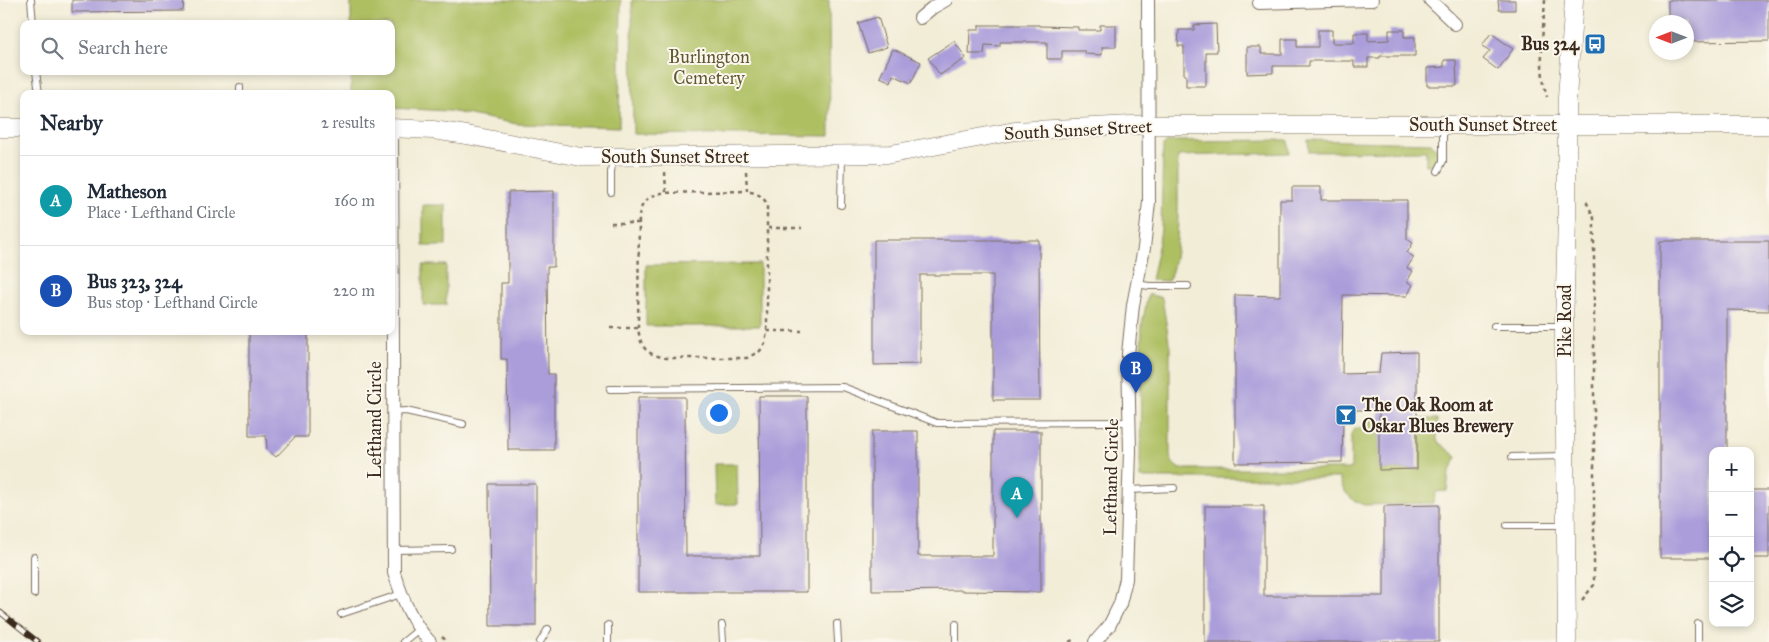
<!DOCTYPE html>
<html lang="en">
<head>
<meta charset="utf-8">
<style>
  :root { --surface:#fff; --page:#f6f6f7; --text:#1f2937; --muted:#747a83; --line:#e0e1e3; --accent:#1f6fb2 }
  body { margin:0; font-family:"IM FELL Great Primer",serif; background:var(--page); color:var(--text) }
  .controls { position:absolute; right:15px; bottom:15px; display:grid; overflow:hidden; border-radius:10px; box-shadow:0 2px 8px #0003 }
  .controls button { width:45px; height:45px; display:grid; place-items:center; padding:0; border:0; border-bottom:1px solid var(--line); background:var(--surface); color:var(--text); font:25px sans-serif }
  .compass { position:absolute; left:1649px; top:15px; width:45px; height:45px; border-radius:50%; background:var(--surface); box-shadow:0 2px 8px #0003; rotate:270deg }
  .you { position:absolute; left:718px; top:412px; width:18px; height:18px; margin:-12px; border:4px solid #fff; border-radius:50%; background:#1a73e8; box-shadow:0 0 0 8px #1a73e833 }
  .badge { display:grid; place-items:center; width:32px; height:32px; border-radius:50%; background:var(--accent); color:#fff; font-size:16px; font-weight:700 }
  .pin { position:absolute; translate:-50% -41px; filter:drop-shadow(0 1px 2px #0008) }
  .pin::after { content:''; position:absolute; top:26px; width:18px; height:15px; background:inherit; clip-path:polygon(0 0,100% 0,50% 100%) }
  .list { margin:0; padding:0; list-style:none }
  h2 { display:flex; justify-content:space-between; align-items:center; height:65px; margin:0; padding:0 20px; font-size:21px }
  h2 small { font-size:16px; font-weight:400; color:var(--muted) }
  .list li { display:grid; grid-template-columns:32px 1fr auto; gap:15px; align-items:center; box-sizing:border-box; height:90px; padding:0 20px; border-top:1px solid var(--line) }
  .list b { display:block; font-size:19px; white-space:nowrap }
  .list p { margin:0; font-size:16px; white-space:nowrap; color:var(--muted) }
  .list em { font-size:16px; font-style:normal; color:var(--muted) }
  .icon { flex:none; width:28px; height:28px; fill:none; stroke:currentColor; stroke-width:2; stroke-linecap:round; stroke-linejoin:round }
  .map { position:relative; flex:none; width:1769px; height:642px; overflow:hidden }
  .search { position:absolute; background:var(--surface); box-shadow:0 2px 8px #0003; left:20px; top:20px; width:375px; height:55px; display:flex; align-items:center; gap:12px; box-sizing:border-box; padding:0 18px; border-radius:10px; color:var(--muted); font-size:19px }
  .panel { position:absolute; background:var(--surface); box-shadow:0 2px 8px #0003; left:20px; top:90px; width:375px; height:245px; border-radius:10px }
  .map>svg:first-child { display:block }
</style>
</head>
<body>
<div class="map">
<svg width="1769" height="642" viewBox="0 0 1769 642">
  <rect width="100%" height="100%" fill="#fbf7ec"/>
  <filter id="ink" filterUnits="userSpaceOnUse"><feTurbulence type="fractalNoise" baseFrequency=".02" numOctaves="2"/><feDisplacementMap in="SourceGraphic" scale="10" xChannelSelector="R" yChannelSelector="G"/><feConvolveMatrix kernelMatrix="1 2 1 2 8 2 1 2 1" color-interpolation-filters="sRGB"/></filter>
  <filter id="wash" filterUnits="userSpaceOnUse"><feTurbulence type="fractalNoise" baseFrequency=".0096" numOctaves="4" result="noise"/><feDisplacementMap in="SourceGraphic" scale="20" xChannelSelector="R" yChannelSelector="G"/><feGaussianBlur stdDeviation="1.12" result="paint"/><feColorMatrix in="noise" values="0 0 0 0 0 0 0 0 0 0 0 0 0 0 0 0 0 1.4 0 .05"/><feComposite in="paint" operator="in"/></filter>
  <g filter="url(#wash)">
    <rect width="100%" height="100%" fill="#f2edd7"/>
    <path fill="#aebf62" stroke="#747440" d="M 351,0 L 621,0 L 619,127 L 517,124 L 449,111 L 391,108 L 391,94 L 351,94 L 351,71 L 391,71 L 391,24 L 351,24 Z
      M 632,0 L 829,0 L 830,136 L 633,134 Z
      M 1288,140 L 1289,153 L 1178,156 C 1177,186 1182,256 1168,281 L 1151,280 L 1159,242 L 1161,228 L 1163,146 L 1167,142 L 1174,141 Z
      M 1308,140 L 1431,143 L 1439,152 L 1433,165 L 1426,165 L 1426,151 L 1309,152 Z
      M 423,205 L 446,205 L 446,246 L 423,246 Z
      M 760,264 L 760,326 L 646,326 L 646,265 Z
      M 423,265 L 446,265 L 446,305 L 423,305 Z
      M 1148,294 L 1162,298 L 1170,347 L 1170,455 C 1171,462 1174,465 1180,469 L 1351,469 L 1351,434 L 1355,428 L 1369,428 L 1369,420 L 1379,420 L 1380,470 L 1420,469 L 1420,419 L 1437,419 L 1437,441 L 1457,457 L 1449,473 L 1447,491 L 1436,492 L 1433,503 L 1364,505 C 1350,500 1343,492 1339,478 L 1140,478 L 1141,351 L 1142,325 Z
      M 714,464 L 737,464 L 738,504 L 715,505 Z"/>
    <g id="blocks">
      <path fill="#aa9dda" d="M 72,0 L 184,0 L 183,11 L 72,12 Z
        M 1498,0 L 1515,0 L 1515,10 L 1499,10 Z
        M 1668,0 L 1769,0 L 1769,41 L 1686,42 L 1686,22 L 1668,22 Z
        M 878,17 L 887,47 L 868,53 L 858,23 Z
        M 1216,24 L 1217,52 L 1206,52 L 1206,86 L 1186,86 L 1186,75 L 1184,75 L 1184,46 L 1178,46 L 1179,30 L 1194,30 L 1194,25 Z
        M 979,25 L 1039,25 L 1039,26 L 1078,27 L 1078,30 L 1100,30 L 1100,25 L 1116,25 L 1116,47 L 1102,47 L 1102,55 L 1085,54 L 1085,51 L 1062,51 L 1062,59 L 1047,59 L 1047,42 L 1000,42 L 1000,46 L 985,45 L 984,54 L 969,54 L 970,30 L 979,30 Z
        M 1318,30 L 1332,30 L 1332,43 L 1354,43 L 1354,33 L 1368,33 L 1368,41 L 1389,40 L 1389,30 L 1404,30 L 1404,37 L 1415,37 L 1415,56 L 1380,56 L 1380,58 L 1368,58 L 1368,67 L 1354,67 L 1354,61 L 1309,61 L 1309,66 L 1273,66 L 1273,73 L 1247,74 L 1247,47 L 1261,47 L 1261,54 L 1282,54 L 1282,39 L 1297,39 L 1297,47 L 1318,47 Z
        M 1491,33 L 1513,49 L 1498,70 L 1483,59 L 1490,51 L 1482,46 Z
        M 954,41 L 966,58 L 940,75 L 928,58 Z
        M 893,49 L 921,62 L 911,83 L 893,75 L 891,82 L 880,77 Z
        M 1444,60 L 1456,60 L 1457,86 L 1427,86 L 1427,68 L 1444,67 Z
        M 1292,187 L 1321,187 L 1321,200 L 1407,200 L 1407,239 L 1413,243 L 1407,253 L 1414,257 L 1407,268 L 1413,271 L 1407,282 L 1413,285 L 1407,296 L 1343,295 L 1342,374 L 1379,373 L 1381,353 L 1417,352 L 1417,469 L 1379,470 L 1379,410 L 1352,410 L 1352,422 L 1343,422 L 1342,462 L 1235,463 L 1235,295 L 1280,296 L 1280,200 L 1292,200 Z
        M 554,191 L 554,267 L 547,267 L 548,374 L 554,374 L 554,450 L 508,450 L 507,359 L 501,359 L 501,283 L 508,283 L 508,192 Z
        M 874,240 L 1039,240 L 1040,400 L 993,400 L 993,275 L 920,275 L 920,364 L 874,365 Z
        M 1660,241 L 1769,241 L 1769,311 L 1727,310 L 1727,451 L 1713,451 L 1713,558 L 1660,558 Z
        M 249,331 L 308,331 L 308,437 L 295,437 L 276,457 L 267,449 L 266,436 L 249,436 Z
        M 759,396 L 807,396 L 807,592 L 638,592 L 638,397 L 685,397 L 686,556 L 760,556 Z
        M 872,431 L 918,431 L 918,556 L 993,556 L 993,431 L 1041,431 L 1041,592 L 963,591 L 963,590 L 872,591 Z
        M 489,484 L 536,484 L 536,626 L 490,626 Z
        M 1750,490 L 1769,490 L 1769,558 L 1750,558 Z
        M 1439,505 L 1439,642 L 1205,642 L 1205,506 L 1264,506 L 1264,596 L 1384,596 L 1384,506 Z"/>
    </g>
  </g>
  <g filter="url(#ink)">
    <use href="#blocks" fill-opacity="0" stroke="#7b6e5f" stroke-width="1"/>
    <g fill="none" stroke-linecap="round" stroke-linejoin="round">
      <g stroke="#7b6e5f" stroke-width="8">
        <path id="lane" d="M 31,0 L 33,24
          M 36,71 L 39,94
          M 240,94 L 240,87
          M 1438,171 L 1443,161 L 1443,126
          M 611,192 L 611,172 L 613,158
          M 841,205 L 842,156
          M 1137,284 L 1149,286 L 1188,286
          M 1494,326 L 1563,326
          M 610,389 L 843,387 L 937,423 L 1129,422
          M 392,412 L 406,411 L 463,424
          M 1512,457 L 1564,456
          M 1129,490 L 1174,488
          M 1507,525 L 1563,525
          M 393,550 L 451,549
          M 34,557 L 34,594
          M 341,614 L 401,594
          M 837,624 L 838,642
          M 956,624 L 956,642
          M 1698,624 L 1698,642
          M 608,625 L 608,642
          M 722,625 L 723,642
          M 403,642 L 419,629
          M 540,642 L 548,629"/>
      </g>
      <g stroke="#7b6e5f" stroke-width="14">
        <path id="street" d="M 1430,0 L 1455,24
          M 1259,3 L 1372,0
          M 920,18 L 932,8 L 946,0
          M 392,128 L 394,573 C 403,599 411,622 430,642
          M 1095,642 L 1109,626 L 1120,604 L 1126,579 L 1130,451 L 1128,354 L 1133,305 L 1144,248 L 1149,202 L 1148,0"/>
      </g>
      <g stroke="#7b6e5f" stroke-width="19">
        <path id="secondary" d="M 0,128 L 24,128
          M 391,128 L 433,130 L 467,135 L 581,157 L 891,154 L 1015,131 L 1132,125 L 1769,125
          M 1567,642 L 1564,326 L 1567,218 L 1567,98 L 1574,0"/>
      </g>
      <path stroke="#7b6e5f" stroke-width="2.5" stroke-dasharray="4 4" stroke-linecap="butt" d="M 1545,0 C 1543,33 1538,65 1547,97
        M 746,171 L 747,191 L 661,193 C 647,197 642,201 639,216 L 638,328 C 641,349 646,354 666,358 L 747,358 L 760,351 L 765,343 L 767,331 L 767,204 C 762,195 756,193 747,191
        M 665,172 L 666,193
        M 611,223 L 639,223
        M 768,228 L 802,228
        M 610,328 L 638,328
        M 767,331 L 802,331
        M 1582,600 L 1594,585 L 1594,218 L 1586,201
        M 442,637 L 448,642
        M 1069,642 L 1073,640 L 1074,642"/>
      <use href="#lane" stroke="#fff" stroke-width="6"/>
      <use href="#street" stroke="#fff" stroke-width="12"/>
      <use href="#secondary" stroke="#fff" stroke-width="18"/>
      <g stroke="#3b2a1e" stroke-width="5.5">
        <path id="rail" d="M 0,612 L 38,642"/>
      </g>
      <use href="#rail" stroke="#fbf7ec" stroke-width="4" stroke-dasharray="11" stroke-linecap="butt"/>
    </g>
  </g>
  <defs>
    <g id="bus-square" transform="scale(1.125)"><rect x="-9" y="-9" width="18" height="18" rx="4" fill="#1f6fb2" stroke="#fbf7ec"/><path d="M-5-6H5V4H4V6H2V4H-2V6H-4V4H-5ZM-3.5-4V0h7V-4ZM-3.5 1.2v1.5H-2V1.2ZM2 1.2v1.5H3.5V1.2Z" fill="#fff"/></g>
    <g id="bar-square" transform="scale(1.125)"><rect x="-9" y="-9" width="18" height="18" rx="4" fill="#1f6fb2" stroke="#fbf7ec"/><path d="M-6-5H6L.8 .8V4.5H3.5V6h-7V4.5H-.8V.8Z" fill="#fff"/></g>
  </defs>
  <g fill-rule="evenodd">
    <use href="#bus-square" x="1595" y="44"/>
    <use href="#bar-square" x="1346" y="415"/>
  </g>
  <g text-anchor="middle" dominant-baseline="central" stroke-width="4" stroke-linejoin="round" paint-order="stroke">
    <g font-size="18" font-weight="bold" fill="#3b2a1e" stroke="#fbf7ec" text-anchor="end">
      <text x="1579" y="44">Bus 324</text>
      <text x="1362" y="405" text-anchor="start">The Oak Room at<tspan x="1362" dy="21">Oskar Blues Brewery</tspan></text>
    </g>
    <g font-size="18" fill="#5e5732" stroke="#fbf7ec">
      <text x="709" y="57">Burlington<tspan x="709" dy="21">Cemetery</tspan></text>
    </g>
    <g font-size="18" fill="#3b2a1e" stroke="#fbf7ec">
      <text x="1483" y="125">South Sunset Street</text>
      <text transform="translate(1078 130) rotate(-3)">South Sunset Street</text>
      <text x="675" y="157">South Sunset Street</text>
      <text transform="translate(1565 321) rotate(-90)">Pike Road</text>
      <text transform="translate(375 420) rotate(-90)">Lefthand Circle</text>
      <text transform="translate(1111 477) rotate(-89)">Lefthand Circle</text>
    </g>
  </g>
</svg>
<div class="controls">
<button>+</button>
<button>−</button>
<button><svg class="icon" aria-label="locate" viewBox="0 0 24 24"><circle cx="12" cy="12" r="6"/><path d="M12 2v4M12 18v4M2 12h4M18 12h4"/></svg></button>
<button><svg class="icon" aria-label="layers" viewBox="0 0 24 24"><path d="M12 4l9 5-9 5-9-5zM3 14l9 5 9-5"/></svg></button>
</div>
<svg class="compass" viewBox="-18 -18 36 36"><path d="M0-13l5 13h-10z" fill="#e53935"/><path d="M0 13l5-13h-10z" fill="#747a83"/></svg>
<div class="you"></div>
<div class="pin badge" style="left:1017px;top:518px;background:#0f9aa8">A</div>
<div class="pin badge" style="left:1136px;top:393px;background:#1a4fb4">B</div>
<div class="search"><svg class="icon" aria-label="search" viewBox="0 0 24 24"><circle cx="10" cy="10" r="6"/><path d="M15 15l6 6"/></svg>Search here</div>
<section class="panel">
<h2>Nearby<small>2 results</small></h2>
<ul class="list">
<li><span class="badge" style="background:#0f9aa8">A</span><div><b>Matheson</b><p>Place · Lefthand Circle</p></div><em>160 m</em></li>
<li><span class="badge" style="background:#1a4fb4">B</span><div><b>Bus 323, 324</b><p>Bus stop · Lefthand Circle</p></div><em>220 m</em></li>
</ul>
</section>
</div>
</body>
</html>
